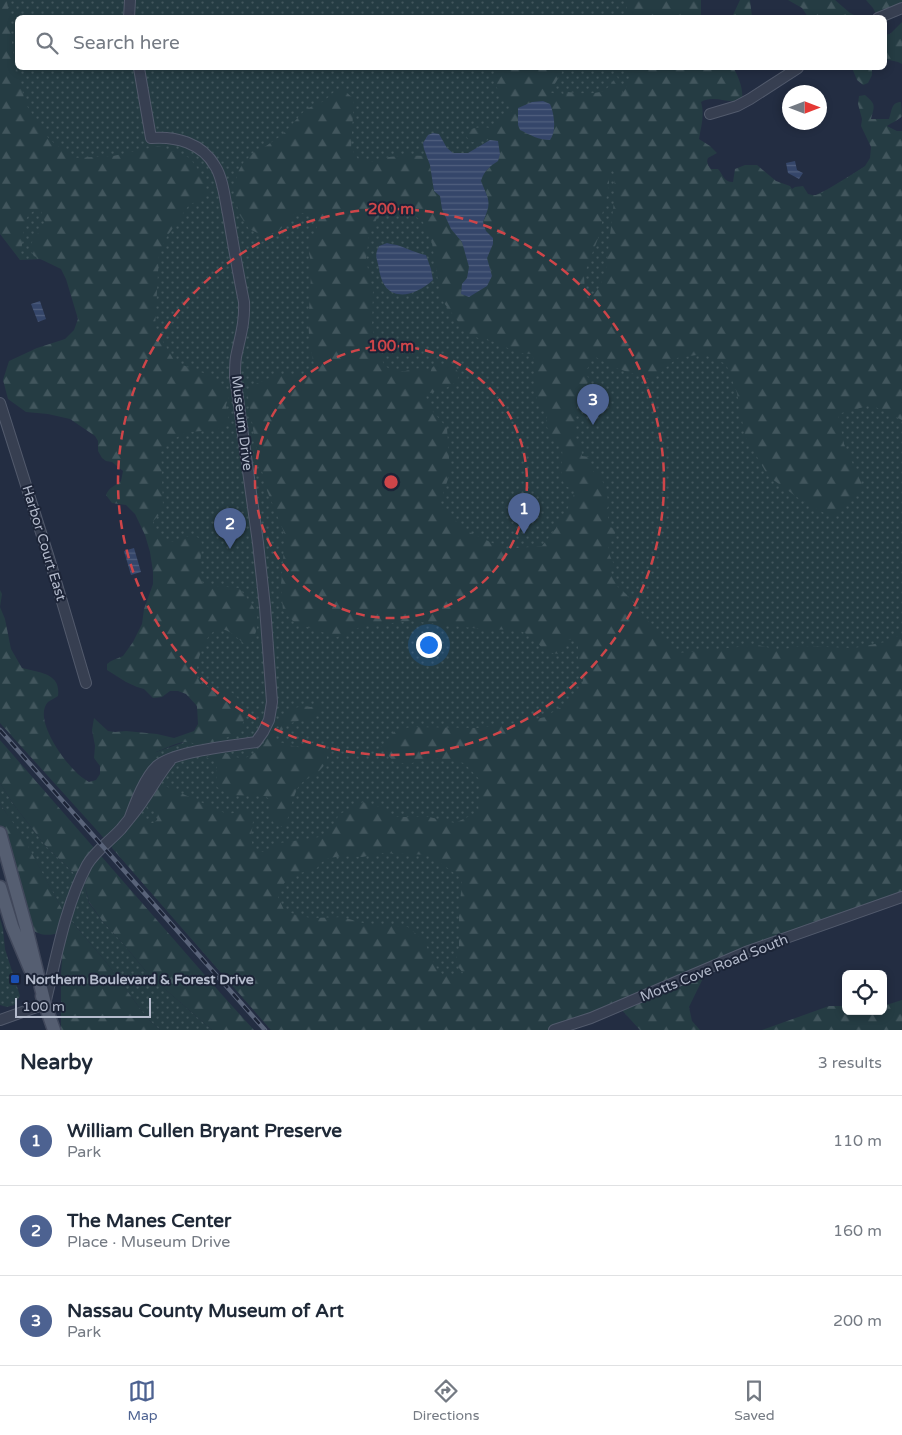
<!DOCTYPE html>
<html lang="en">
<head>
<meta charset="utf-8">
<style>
  :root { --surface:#fff; --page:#f2f2f3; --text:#1f2937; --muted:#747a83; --line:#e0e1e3; --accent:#4d6291 }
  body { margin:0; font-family:"Varela Round",sans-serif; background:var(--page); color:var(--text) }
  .controls { position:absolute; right:15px; bottom:15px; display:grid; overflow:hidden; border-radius:8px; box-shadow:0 2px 8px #0003 }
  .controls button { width:45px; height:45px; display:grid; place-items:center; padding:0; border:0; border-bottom:1px solid var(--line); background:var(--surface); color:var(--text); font:25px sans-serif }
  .compass { position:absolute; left:782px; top:85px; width:45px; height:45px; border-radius:50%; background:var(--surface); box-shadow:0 2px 8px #0003; rotate:90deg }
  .scale { position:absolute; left:15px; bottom:12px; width:136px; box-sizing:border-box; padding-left:5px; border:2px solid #b4bbcc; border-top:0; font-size:14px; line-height:18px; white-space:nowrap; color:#b4bbcc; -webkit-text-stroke:4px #1c2437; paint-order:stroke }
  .you { position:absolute; left:428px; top:644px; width:18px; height:18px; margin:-12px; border:4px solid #fff; border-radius:50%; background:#1a73e8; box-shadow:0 0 0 8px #1a73e833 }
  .badge { display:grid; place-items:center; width:32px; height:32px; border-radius:50%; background:var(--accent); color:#fff; font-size:16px; font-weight:700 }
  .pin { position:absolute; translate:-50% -41px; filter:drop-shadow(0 1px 2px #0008) }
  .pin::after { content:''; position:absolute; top:26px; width:18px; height:15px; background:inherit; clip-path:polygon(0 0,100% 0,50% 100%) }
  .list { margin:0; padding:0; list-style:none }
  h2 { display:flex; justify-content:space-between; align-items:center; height:65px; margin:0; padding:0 20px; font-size:21px }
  h2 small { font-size:16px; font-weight:400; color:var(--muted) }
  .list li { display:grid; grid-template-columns:32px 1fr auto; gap:15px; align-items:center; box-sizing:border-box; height:90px; padding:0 20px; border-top:1px solid var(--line) }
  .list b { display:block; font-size:19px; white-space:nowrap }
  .list p { margin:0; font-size:16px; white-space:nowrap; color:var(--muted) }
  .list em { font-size:16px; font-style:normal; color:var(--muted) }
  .icon { flex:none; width:28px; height:28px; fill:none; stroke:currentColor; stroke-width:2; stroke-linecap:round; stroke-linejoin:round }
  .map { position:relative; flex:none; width:902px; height:1030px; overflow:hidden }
  .search { position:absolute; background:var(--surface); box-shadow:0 2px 8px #0003; left:15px; right:15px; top:15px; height:55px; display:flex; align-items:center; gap:12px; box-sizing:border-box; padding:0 18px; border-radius:8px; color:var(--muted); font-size:19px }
  .sheet { height:335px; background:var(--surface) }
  nav { display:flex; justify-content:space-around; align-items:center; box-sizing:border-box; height:70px; border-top:1px solid var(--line); background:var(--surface); font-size:14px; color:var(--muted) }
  nav a { display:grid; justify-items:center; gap:2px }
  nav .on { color:var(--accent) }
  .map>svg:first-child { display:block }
</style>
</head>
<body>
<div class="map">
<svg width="902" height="1030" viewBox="0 0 902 1030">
  <defs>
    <pattern id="grass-dots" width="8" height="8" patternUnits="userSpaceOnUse" patternTransform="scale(1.25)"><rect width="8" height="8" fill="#253c43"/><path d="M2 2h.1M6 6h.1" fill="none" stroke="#42565d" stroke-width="1.8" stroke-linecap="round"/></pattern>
    <pattern id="forest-firs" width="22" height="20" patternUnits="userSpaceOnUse" patternTransform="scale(1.25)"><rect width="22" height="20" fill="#253c43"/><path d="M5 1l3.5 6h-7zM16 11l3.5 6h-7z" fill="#42565d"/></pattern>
    <pattern id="water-rules" width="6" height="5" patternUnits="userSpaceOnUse" patternTransform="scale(1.25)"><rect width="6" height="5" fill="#35466a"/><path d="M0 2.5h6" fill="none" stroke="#505f7e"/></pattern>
  </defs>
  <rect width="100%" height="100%" fill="#232d42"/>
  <path fill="url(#grass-dots)" d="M 0,0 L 683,0 L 685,17 L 18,18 L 18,68 L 691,68 L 696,132 L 710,171 L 775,215 L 828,189 L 902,144 L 902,897 L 548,1030 L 271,1030 L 96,829 L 156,752 L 205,735 L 67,258 L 20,260 L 0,224 Z
    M 0,783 L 14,805 L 44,844 L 84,883 L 89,903 L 103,922 L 120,940 L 150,976 L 212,1030 L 160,1030 L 147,1018 L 106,962 L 63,911 L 23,838 L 0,804 Z
    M 0,919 L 3,929 L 5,949 L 20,996 L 14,1005 L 7,1007 L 0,1005 Z"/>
  <path fill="url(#forest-firs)" fill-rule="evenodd" d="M 0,0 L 7,0 L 14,59 L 21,83 L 25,103 L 49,139 L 73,158 L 113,156 L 159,146 L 190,158 L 204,178 L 204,198 L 189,205 L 166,238 L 159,254 L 155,328 L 175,362 L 211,376 L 231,392 L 226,405 L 229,421 L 217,430 L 187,432 L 168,442 L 161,452 L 163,505 L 160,514 L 153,521 L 153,526 L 155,532 L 169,542 L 176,541 L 181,538 L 194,535 L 200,539 L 202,544 L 199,576 L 204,585 L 239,588 C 255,608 264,616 252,642 L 243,643 C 232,633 219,620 207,639 C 201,649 190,676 203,685 C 211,690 221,687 229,691 C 240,696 249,716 241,727 C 233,738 213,743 200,744 C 195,744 190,742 185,742 C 175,743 165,749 156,752 L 152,780 L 227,814 C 235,814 239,810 246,809 L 251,812 L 253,822 L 251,838 L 253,847 L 259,852 L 266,852 L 280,843 L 319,837 L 335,827 L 338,815 L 363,802 L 380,807 L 395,817 L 429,817 L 455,823 L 478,812 L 481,781 L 464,763 L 433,758 L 408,764 L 394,762 L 381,747 L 396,730 L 411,727 L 477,728 L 518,723 L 545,717 L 575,698 L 583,681 L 578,663 L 578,642 L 575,639 L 566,640 L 563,651 L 559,654 L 545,652 L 534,638 L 519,630 L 481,629 L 412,621 L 363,626 L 337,637 L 295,623 L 283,611 L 281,586 L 285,535 L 266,488 L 255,442 L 248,395 L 256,384 L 278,374 L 305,374 L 315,366 C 303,333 312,296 311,262 C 310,257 308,251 309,246 C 312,236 321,229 315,218 C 311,210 301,214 294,214 L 278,232 L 262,235 L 249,229 L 239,214 L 235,195 L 237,174 L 243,163 L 253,153 L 266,146 L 282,135 L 306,109 L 324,101 L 336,90 L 345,91 L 354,99 L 351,148 L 358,159 C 374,164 370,161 385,158 C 398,155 412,156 426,156 L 430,165 L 434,191 L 440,196 L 442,209 L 451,229 L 462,242 L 466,252 L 469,267 L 467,278 L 462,284 L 492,276 L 487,258 L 493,244 L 483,222 C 492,202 489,200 481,181 C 484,171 490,166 498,161 L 498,141 L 490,140 L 472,142 C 455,130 479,125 490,128 C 498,117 505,120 513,110 C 503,95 489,89 499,68 C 519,68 543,65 562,72 L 553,87 L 548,92 L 567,96 L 562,91 C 572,93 594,95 603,91 C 609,88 613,81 617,76 L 623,93 L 629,82 L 631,68 L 733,68 C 738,74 744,91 742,100 C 730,105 714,94 701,102 C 705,115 701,126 699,139 L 710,146 L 717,153 L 708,158 C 706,162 708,166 711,169 L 718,169 C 723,174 723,182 733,182 L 735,169 L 745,165 L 757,165 L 776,181 L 790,186 L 792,189 L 795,187 L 803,186 L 808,194 C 811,195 814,195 816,195 C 828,192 854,173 865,166 L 870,158 L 871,147 L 861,126 L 862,119 L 858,104 L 859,96 L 865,95 C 877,105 874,106 871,119 L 889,119 C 892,111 891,102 901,102 L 902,116 C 898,121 892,122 887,126 L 897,131 L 902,131 L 902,420 L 871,405 L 838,414 L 844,444 L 864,489 L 833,518 L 801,500 L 768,476 L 745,436 L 737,393 L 726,364 L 703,354 L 677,358 L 652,380 L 613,367 L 592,355 L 590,365 L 584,373 L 591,380 L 587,384 L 575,412 L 576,417 L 574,438 L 581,448 L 582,456 L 589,457 L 593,471 L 600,477 L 606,487 L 608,501 L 608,524 L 610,527 L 615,529 L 619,529 C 607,542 605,550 615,565 L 610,570 L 617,586 L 626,594 L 658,633 L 678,653 L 758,645 L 779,650 L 801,646 L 854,648 L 885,642 L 902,634 L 902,897 L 708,968 L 689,1007 L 692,1021 L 700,1030 L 640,1030 L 619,1007 L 560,1028 L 548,1030 L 271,1030 L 112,848 L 122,840 L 126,830 L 137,816 L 148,823 L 153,823 L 157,820 L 158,814 L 156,810 L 148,808 L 146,804 L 123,823 L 103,837 L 0,723 L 0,590 L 2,594 L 0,607 L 5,619 L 11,649 L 22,668 C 40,673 61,673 58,696 C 55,698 51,700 48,702 C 33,718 62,758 74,770 C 78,775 84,779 89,782 L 96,780 L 100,774 L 100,766 L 94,758 L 95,746 L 92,730 L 94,718 L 108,731 L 115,732 L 126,731 L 157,734 L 174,738 L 194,731 L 198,724 L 197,706 L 186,694 L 178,691 L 170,691 L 162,697 L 153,698 L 144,689 L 137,687 L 126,682 L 107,670 L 107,664 L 111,661 L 123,656 L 133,642 L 142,624 L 144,609 L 153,584 L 153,572 L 150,552 L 145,535 L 135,514 L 126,505 L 112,503 L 106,495 C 109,487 115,486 121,481 L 123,471 L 112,462 L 106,461 L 102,458 L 98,451 L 98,441 L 95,436 L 70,419 L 48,414 L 26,412 L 8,399 L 3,380 L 9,361 L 37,348 L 65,339 L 74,330 L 78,319 L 66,279 L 61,269 L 34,256 L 30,250 L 33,238 L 42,230 L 45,222 L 40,208 C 33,210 29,214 25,221 L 20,260 L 0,234 ZM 518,118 L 553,118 L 520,130 L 518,125 ZM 611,167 L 614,173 L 615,193 L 606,269 L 600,286 L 590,300 L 585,295 L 584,275 L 602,228 L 602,215 L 609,187 L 609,171 ZM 388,210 L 410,212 L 423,222 L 432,243 L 441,299 L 466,332 L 478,338 L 495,342 L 518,353 L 532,354 C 538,369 530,386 537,399 C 539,404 545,408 549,411 C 539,435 559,432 562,450 C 564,464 554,487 576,490 L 563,519 L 542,546 L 505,549 L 467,531 L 439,506 L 450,473 L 447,428 L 430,408 L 425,394 C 433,393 464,385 458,372 C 454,365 438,361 433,367 C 431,368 431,372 430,374 C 415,359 405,382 384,365 L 372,328 L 373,291 L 366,260 L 369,236 L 377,218 ZM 383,853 L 430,855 L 462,879 L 459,917 L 459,947 L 455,963 L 463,973 L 453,977 L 443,975 L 436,967 L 424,941 L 408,927 L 363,923 L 342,917 L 313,918 L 299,916 L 284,910 L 278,897 L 280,888 L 287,880 L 297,874 L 317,868 L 322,862 L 329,858 L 343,856 L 362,857 Z
    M 626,0 L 701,0 L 701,16 L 700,18 L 628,17 Z
    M 740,0 L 750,0 L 752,17 L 732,17 Z
    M 788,0 L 835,0 L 850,13 L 858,17 L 808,17 L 802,8 Z
    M 866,0 L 902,0 L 902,6 L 877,16 L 873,8 Z
    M 902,22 L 902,64 L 898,62 L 885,59 L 884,35 L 890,34 Z
    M 852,68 L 872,68 L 872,75 L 868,83 L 863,85 L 857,80 Z
    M 320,704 L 322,706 L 322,710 L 312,719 L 304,719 L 285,725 L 282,731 L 276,732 L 275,739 L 275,742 C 291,742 298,754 314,742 C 327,747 332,758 321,769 C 315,776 305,778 299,786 C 295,791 288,815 287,823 L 284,827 C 269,828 271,811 269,799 L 265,796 L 229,795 L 217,787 C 215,777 219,766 215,758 L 205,758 L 223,752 C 229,754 234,757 240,758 C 249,760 259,749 265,743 C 264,733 271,731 279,728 L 280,725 L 276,725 L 273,723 L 276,720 L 283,718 L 289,711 L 295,708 L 302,706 L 311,707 Z
    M 0,740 L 224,997 L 254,1030 L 212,1030 L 150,976 L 120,940 L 103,922 L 89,902 L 84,883 L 44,844 L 14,805 L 0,783 Z
    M 0,804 L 23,837 L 63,911 L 106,962 L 147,1018 L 160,1030 L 61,1030 L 61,973 L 64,932 C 46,936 43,937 27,927 L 0,829 Z
    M 902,1000 L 902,1030 L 762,1030 L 829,1006 L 846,1006 L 846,1011 L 883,1011 L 883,1006 Z"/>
  <path fill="url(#water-rules)" d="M 543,101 L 550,104 C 554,113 557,131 550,140 C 539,140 530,135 520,130 L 518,125 L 518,108 L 532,102 Z
    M 433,133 L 439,134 L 447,148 L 453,153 L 468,153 L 490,140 L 498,141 L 500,154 L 498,161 C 490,166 484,171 481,181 C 489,201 492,201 483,222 L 486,231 L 493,238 L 493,244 L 487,258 L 492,276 L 487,286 L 469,297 L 461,294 L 462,284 L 467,278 L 469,267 L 462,242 L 451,229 L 442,209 L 440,196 L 434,191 L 430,165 L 424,149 L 423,143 L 428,135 Z
    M 795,161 L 797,170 L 803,173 L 799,179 L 788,173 L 786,163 Z
    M 387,243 C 392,245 396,244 400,246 C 409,249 416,253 426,255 L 431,269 L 433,280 C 412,299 384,303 379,269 C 377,258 374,256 379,246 Z
    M 40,301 L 46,319 L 38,322 L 31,304 Z
    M 134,548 L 141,572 L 131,575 L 124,551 Z"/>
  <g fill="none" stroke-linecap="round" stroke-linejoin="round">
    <g stroke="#525a6c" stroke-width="12">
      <path id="minor" d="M 129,18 L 130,0
        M 878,18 L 902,8
        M 710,114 L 737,106 L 750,99 L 798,68
        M 0,403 L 50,561 L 86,683
        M 130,817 C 136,801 145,777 157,766 C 174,751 232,746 256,742 L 263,732 L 269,720 L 272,702 L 265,607 L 258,543 L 235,377 C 235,370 235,363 236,357 C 240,337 245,323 244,302 C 238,273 233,243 228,214 C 225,200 223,178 215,166 C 202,143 176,136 151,138 L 139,68
        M 0,1020 L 45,1004 C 56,959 65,906 87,865 C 95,851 110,841 121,829 C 129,819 138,809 144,799 C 153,786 160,773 170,761
        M 554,1030 L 591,1018 L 746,952 L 902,897"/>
    </g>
    <g stroke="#41485b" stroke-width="15">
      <path id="major" d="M 0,833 L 26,927 L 45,1004
        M 0,887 L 12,926 L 30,969
        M 42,996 L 54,1030"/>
    </g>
    <use href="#minor" stroke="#373f51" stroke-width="10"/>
    <use href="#major" stroke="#555e71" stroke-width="12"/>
    <g stroke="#596379" stroke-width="4.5">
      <path id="rail" d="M 0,730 L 265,1030"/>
    </g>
    <use href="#rail" stroke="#1c2437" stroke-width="2.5" stroke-dasharray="8" stroke-linecap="butt"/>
  </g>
  <g fill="none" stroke="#cf4549" stroke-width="2.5" stroke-dasharray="9 6">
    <circle cx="391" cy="482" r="136"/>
    <circle cx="391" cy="482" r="273"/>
  </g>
  <rect fill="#1a4fb4" stroke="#1c2437" stroke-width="2" x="10" y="974" width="10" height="10" rx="2.5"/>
  <g text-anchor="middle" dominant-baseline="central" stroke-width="4" stroke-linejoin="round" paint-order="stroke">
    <g font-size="14" fill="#b4bbcc" stroke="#1c2437">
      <text transform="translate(242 423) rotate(83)">Museum Drive</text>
      <text transform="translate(44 543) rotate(73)">Harbor Court East</text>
      <text transform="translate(714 968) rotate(-22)">Motts Cove Road South</text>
    </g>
    <g font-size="14" font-weight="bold" fill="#b4bbcc" stroke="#1c2437" text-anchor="start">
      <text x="25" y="979">Northern Boulevard &amp; Forest Drive</text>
    </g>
  </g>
  <circle cx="391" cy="482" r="8" fill="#cf4549" stroke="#1c2437" stroke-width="2.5"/>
  <g font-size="15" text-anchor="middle" font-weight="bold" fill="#cf4549" stroke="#1c2437" stroke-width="4" stroke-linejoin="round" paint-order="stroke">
    <text x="391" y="214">200 m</text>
    <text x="391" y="351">100 m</text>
  </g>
</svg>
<div class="controls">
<button><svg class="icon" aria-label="locate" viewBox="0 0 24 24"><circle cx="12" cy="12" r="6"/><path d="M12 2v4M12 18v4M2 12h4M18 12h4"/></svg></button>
</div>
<svg class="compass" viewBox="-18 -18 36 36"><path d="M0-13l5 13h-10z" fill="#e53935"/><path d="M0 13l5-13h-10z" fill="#747a83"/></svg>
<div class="scale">100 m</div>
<div class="you"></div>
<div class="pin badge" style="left:524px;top:534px">1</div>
<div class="pin badge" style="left:230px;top:549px">2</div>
<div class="pin badge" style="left:593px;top:425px">3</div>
<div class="search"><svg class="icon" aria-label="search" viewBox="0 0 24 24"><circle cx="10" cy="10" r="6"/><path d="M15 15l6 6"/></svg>Search here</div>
</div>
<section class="sheet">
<h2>Nearby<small>3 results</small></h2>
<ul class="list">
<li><span class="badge">1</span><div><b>William Cullen Bryant Preserve</b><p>Park</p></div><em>110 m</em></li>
<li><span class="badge">2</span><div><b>The Manes Center</b><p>Place · Museum Drive</p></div><em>160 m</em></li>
<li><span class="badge">3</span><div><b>Nassau County Museum of Art</b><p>Park</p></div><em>200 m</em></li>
</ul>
</section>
<nav>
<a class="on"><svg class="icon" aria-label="map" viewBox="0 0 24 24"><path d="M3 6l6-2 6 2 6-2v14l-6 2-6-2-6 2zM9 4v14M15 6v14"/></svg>Map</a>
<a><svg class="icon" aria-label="directions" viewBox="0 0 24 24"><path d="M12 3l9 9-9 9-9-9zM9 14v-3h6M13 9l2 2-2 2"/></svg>Directions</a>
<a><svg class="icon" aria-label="saved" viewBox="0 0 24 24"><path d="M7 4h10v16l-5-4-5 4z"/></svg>Saved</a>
</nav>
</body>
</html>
